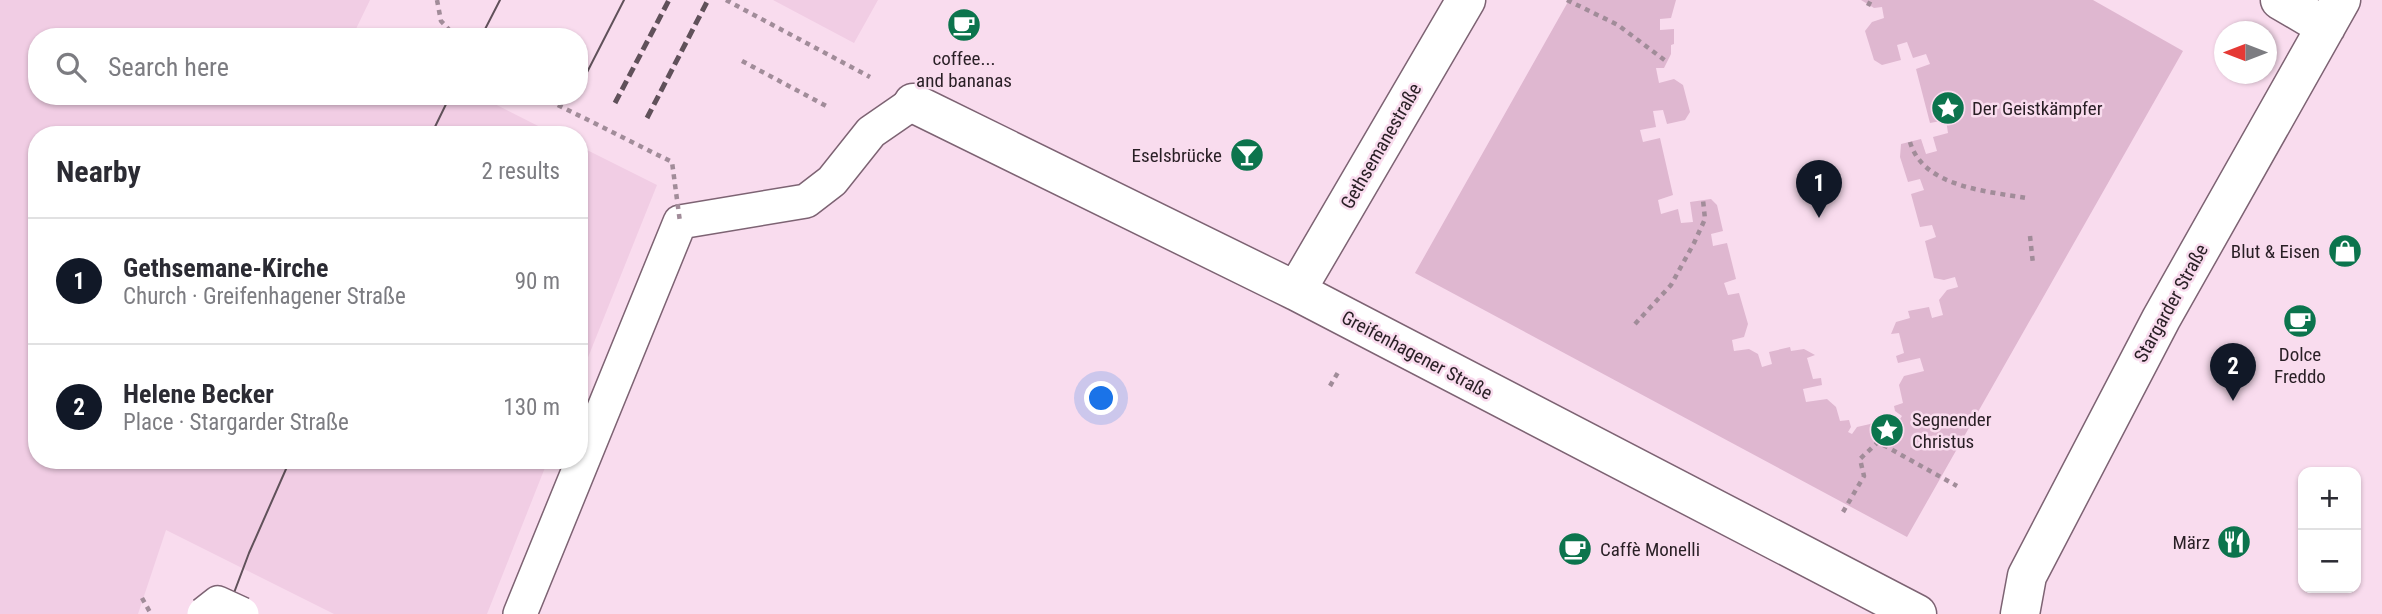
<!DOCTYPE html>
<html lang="en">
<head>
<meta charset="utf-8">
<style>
  :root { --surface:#fff; --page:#f2f2f3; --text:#2b2b33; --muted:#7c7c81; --line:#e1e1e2; --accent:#111827 }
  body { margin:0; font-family:"Roboto Condensed",sans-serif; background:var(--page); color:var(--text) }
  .controls { position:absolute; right:21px; bottom:21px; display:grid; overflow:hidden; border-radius:14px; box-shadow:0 2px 5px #0004 }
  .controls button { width:63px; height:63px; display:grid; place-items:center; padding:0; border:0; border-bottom:2px solid var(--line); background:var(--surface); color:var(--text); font:35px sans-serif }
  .compass { position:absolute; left:2214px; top:21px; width:63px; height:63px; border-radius:50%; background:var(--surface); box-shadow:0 2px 5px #0004; rotate:270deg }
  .you { position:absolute; left:1102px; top:399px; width:24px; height:24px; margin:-18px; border:5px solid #fff; border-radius:50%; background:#1a73e8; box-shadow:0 0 0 10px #1a73e833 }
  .badge { display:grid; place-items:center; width:46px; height:46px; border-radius:50%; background:var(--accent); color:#fff; font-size:23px; font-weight:700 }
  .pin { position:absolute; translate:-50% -58px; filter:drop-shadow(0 2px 4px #0008) }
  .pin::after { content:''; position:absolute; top:37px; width:24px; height:21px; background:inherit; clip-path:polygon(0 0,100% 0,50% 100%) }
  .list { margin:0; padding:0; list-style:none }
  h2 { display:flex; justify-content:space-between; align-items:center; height:91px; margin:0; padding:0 28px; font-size:30px }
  h2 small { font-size:23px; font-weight:400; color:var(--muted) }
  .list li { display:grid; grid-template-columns:46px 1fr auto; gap:21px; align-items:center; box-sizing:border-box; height:126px; padding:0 28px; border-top:2px solid var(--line) }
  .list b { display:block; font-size:26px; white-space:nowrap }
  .list p { margin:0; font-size:23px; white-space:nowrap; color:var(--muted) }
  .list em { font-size:23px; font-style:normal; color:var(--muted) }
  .icon { flex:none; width:38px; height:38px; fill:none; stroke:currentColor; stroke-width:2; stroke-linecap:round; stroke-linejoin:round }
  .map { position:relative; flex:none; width:2382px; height:614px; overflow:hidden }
  .search { position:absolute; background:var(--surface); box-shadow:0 2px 5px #0004; left:28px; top:28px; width:560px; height:77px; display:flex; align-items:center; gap:18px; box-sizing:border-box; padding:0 24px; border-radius:28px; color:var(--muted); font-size:26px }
  .panel { position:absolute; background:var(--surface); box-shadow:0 2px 5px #0004; left:28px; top:126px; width:560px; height:343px; border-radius:28px }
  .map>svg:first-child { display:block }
</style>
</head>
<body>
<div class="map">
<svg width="2382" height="614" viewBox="0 0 2382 614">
  <rect width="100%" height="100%" fill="#f9dcee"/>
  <path fill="#f1cde4" d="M 0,0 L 370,0 L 354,33 L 360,37 L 37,37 L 37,96 L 479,96 L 556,135 L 37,135 L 37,460 L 548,460 L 487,614 L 334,614 L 166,530 L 138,614 L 0,614 Z
    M 773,0 L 878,0 L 854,43 Z
    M 579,146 L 657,185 L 579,380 Z"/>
  <path fill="#dfb7d0" d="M 1569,0 L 1676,0 L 1671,18 L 1660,19 L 1660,30 L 1674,29 L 1674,44 L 1671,45 L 1671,54 L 1664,68 L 1656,68 L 1659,83 L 1674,79 L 1683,85 L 1690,112 L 1685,120 L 1667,124 L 1663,110 L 1653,111 L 1656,127 L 1640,130 L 1643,142 L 1660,138 L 1673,195 L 1658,200 L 1661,214 L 1678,209 L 1681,223 L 1693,222 L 1690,202 L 1711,199 L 1717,205 L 1723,231 L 1711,234 L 1713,246 L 1727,243 L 1736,279 L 1724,283 L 1728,295 L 1739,293 L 1748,324 L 1744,337 L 1732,340 L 1734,351 L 1749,349 L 1758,354 L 1762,367 L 1772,364 L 1769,352 L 1790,347 L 1791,351 L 1804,349 L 1815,355 L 1807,358 L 1813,379 L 1821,378 L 1822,385 L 1803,389 L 1806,402 L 1827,399 L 1836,407 L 1840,421 L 1849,420 L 1851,427 L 1848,432 L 1852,434 L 1857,427 L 1892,419 L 1898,422 L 1902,416 L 1895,411 L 1894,406 L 1903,403 L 1899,385 L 1904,376 L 1924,371 L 1920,358 L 1898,363 L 1896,356 L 1904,353 L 1899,333 L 1891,334 L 1896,322 L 1910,318 L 1908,311 L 1929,307 L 1932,318 L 1943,315 L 1939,300 L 1947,290 L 1958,287 L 1955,277 L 1944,280 L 1934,278 L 1925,241 L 1936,237 L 1932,225 L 1920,227 L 1911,194 L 1924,190 L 1920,179 L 1908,182 L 1900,157 L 1901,144 L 1921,139 L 1926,154 L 1937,151 L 1933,137 L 1948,133 L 1946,120 L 1930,123 L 1916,69 L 1930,64 L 1926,54 L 1913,58 L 1907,42 L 1897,45 L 1901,60 L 1882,65 L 1874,60 L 1865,31 L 1872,22 L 1884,18 L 1882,7 L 1874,8 L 1861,0 L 2093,0 L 2183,51 L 1907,537 L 1415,273 Z"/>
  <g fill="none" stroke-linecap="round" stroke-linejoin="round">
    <g stroke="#7d6373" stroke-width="36">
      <path id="service" d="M 520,614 L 680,222 L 806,201 L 832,181 L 871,132 L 913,103"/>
    </g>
    <g stroke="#7d6373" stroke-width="41">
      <path id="minor" d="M 2280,0 L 2326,27
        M 913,103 L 1296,291 L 1917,614
        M 1296,291 L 1466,0
        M 2020,614 L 2027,576 L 2161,319 L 2341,0"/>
    </g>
    <path stroke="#a18c99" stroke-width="4.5" stroke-dasharray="5 5" stroke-linecap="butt" d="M 437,0 L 441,21 L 456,37
      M 726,0 L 870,77
      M 1567,0 L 1618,25 L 1667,62
      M 1868,6 L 1871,0
      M 742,61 L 830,108
      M 1910,142 C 1923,187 1986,191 2026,198
      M 2030,236 L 2033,264
      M 1635,324 L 1671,285 L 1694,243 L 1705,219 L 1703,200
      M 1330,386 L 1340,369
      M 1873,423 L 1878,442
      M 1843,512 L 1864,476 L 1860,459 L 1878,442 L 1957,486
      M 142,598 L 151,614"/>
    <use href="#service" stroke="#fff" stroke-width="33"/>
    <use href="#minor" stroke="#fff" stroke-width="38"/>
    <path stroke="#60515a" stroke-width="2" d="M 481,37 L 500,0
      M 580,86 L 624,0
      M 431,135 L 450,96
      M 226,614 L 249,553 L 290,460"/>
    <path stroke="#60515a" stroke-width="5" stroke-dasharray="10 5" stroke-linecap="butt" d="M 615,103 L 669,0
      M 647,118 L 708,0"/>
    <g stroke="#7d6373" stroke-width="36" stroke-linecap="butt">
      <path id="service-bridge" d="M 204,614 L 218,603 L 242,614"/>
    </g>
    <path stroke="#a18c99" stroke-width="4.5" stroke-dasharray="5 5" stroke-linecap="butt" d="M 540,96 L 672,162 L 680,222"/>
    <use href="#service-bridge" stroke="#fff" stroke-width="33"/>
  </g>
  <defs>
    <g id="cafe-disc" transform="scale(1.75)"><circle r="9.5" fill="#0c744d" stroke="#f9dcee"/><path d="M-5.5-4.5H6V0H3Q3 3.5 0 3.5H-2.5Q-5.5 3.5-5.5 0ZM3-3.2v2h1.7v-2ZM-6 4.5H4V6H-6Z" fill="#fff"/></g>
    <g id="sight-disc" transform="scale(1.75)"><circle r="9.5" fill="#0c744d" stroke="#f9dcee"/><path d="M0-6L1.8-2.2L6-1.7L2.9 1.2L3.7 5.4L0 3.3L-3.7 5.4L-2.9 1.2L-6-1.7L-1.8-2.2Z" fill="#fff"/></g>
    <g id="bar-disc" transform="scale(1.75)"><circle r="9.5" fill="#0c744d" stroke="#f9dcee"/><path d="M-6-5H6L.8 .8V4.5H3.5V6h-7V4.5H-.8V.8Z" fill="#fff"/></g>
    <g id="shop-disc" transform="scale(1.75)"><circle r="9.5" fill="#0c744d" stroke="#f9dcee"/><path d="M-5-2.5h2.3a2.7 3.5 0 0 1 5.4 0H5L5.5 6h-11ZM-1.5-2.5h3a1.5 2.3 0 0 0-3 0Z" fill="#fff"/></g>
    <g id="restaurant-disc" transform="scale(1.75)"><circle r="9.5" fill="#0c744d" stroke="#f9dcee"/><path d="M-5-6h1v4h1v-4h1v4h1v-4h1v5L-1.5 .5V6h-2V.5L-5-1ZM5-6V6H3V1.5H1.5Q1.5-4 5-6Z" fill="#fff"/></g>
  </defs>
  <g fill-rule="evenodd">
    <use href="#cafe-disc" x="964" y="25"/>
    <use href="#sight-disc" x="1948" y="108"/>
    <use href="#bar-disc" x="1247" y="155"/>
    <use href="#shop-disc" x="2345" y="251"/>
    <use href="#cafe-disc" x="2300" y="321"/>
    <use href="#sight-disc" x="1887" y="430"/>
    <use href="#restaurant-disc" x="2234" y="542"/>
    <use href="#cafe-disc" x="1575" y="549"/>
  </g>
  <g text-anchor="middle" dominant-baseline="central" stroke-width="5" stroke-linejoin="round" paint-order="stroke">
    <g font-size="19" fill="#291f25" stroke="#f9dcee" text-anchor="start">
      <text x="964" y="58" text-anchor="middle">coffee...<tspan x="964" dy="22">and bananas</tspan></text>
      <text x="1972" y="108">Der Geistkämpfer</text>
      <text x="1222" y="155" text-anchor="end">Eselsbrücke</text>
      <text x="2320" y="251" text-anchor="end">Blut &amp; Eisen</text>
      <text x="2300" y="354" text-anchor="middle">Dolce<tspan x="2300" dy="22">Freddo</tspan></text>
      <text x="1912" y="419">Segnender<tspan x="1912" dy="22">Christus</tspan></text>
      <text x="2210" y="542" text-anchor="end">März</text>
      <text x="1600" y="549">Caffè Monelli</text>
    </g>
    <g font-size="19" fill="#291f25" stroke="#f9dcee">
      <text transform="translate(1381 146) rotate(-60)">Gethsemanestraße</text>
      <text transform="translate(2171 303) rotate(-61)">Stargarder Straße</text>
      <text transform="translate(1417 355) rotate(28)">Greifenhagener Straße</text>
    </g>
  </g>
</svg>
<div class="controls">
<button>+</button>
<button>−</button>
</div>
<svg class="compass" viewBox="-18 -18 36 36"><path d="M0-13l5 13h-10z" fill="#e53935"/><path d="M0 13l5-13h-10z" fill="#7c7c81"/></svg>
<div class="you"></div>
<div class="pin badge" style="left:1819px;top:218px">1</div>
<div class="pin badge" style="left:2233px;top:401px">2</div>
<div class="search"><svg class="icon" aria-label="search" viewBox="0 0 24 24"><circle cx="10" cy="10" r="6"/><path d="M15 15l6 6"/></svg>Search here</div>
<section class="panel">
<h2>Nearby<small>2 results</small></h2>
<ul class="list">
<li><span class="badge">1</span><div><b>Gethsemane-Kirche</b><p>Church · Greifenhagener Straße</p></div><em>90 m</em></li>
<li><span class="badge">2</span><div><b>Helene Becker</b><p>Place · Stargarder Straße</p></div><em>130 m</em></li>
</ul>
</section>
</div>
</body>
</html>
